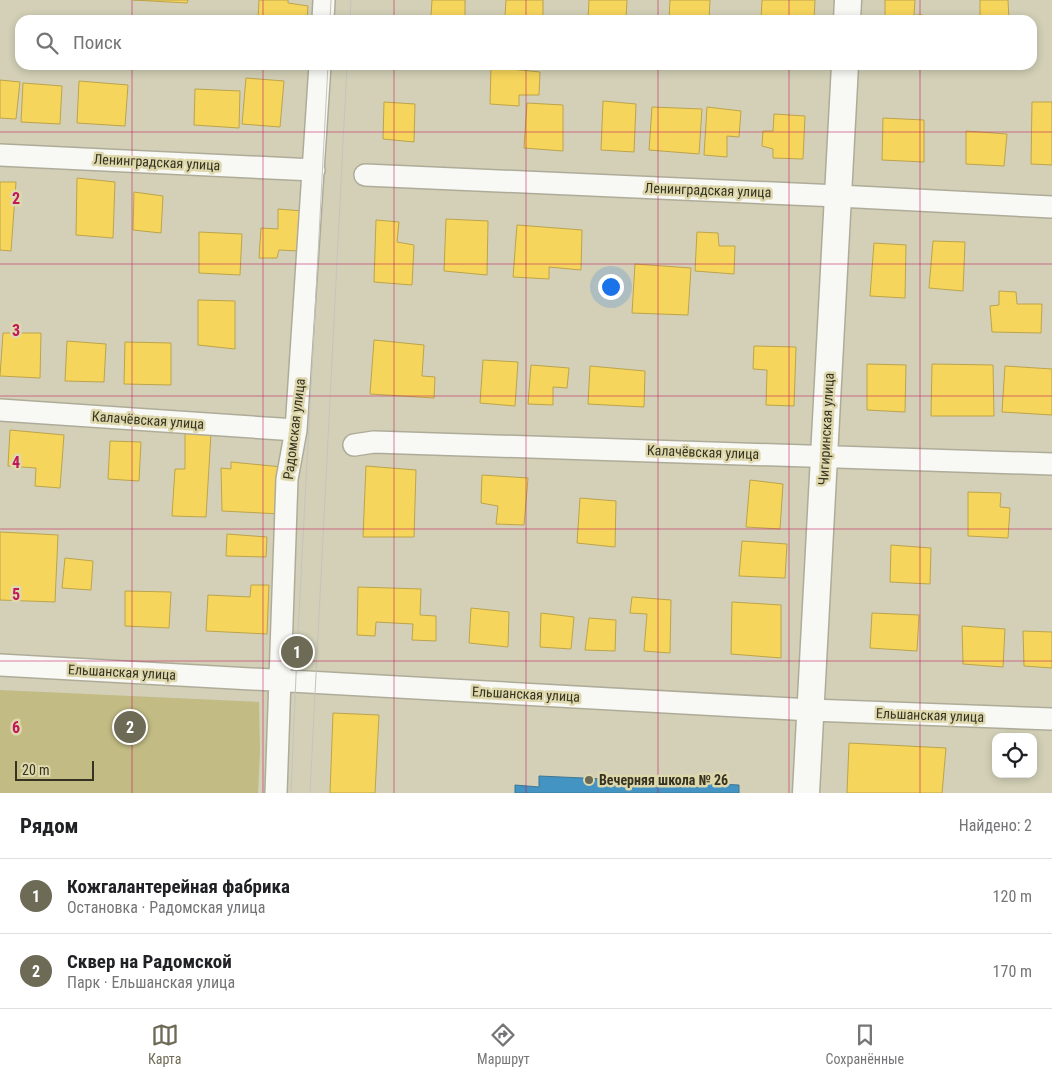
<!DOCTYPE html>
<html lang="ru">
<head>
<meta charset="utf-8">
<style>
  :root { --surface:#fff; --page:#f2f2f2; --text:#202124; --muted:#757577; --line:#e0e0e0; --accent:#6d6a56 }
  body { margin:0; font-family:"Roboto Condensed",sans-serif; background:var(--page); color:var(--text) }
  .controls { position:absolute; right:15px; bottom:15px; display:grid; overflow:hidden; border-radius:10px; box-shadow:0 2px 8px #0003 }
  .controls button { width:45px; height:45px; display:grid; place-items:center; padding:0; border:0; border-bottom:1px solid var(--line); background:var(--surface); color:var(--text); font:25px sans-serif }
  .scale { position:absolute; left:15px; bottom:12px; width:79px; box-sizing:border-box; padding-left:5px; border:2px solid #363322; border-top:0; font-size:14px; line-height:18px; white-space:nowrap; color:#363322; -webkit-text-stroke:4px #ded8ac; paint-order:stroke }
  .you { position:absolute; left:610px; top:286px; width:18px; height:18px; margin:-12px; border:4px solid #fff; border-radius:50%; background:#1a73e8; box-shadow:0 0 0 8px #1a73e833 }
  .badge { display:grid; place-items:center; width:32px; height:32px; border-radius:50%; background:var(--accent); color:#fff; font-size:16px; font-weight:700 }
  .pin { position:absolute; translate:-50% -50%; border:2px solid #fff; box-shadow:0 1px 5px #0006 }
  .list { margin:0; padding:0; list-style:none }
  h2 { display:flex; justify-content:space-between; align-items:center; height:65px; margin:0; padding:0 20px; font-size:21px }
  h2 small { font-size:16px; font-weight:400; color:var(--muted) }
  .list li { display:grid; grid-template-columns:32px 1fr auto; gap:15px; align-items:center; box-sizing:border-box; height:75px; padding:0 20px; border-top:1px solid var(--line) }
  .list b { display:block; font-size:19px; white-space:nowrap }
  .list p { margin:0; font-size:16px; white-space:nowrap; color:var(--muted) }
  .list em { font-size:16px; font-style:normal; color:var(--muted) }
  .icon { flex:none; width:28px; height:28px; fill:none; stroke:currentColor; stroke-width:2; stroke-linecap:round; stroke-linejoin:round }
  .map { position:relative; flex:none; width:1052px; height:793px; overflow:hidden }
  .search { position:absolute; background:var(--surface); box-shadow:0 2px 8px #0003; left:15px; right:15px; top:15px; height:55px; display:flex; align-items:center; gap:12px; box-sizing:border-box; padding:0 18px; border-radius:15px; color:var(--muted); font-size:19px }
  .sheet { height:215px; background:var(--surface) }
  nav { display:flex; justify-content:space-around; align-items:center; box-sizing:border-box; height:70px; border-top:1px solid var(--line); background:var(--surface); font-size:14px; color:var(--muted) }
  nav a { display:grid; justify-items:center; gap:2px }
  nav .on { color:var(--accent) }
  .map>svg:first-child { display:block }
</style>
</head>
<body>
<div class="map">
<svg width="1052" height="793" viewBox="0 0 1052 793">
  <rect width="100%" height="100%" fill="#d3d0b7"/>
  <path fill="#c2bb84" d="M 0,690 L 259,702 L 260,752 L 258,793 L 0,793 Z"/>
  <path fill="#f6d55c" stroke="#bca44b" d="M 133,0 L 188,0 L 187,3 Z
    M 259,0 L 288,0 L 288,3 L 308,6 L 307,20 L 258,20 Z
    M 432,0 L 465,0 L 465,18 L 431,16 Z
    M 506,0 L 543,0 L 543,18 L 505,16 Z
    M 589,0 L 627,0 L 626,19 L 588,19 Z
    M 670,0 L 710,0 L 709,20 L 669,20 Z
    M 762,0 L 815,0 L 814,20 L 761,20 Z
    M 885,0 L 915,0 L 914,15 L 923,15 L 923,20 L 885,20 Z
    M 980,0 L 1008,0 L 1009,20 L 980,20 Z
    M 491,67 L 540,72 L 539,95 L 519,95 L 519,106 L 490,104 Z
    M 246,78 L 284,81 L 280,127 L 242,124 Z
    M 0,80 L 20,82 L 16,119 L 0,118 Z
    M 79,81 L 128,85 L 125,126 L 77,123 Z
    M 23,83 L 62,86 L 60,124 L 21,122 Z
    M 195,89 L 240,91 L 239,128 L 194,125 Z
    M 603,101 L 636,104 L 634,152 L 601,150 Z
    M 384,102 L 415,104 L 414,142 L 383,139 Z
    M 1032,102 L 1052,102 L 1052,165 L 1031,164 Z
    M 527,103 L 563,105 L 563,151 L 524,148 Z
    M 652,107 L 702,109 L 699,154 L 649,150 Z
    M 707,107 L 741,111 L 739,137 L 727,136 L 727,157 L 704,155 Z
    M 774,114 L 805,116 L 803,159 L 773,158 L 773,149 L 762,146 L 763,131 L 773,131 Z
    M 883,118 L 924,120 L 924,162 L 882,160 Z
    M 966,131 L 1007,134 L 1004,166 L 966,164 Z
    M 77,178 L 115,182 L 113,238 L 76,235 Z
    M 0,182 L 16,182 L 11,251 L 0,250 Z
    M 134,192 L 163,196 L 161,233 L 133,230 Z
    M 278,209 L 303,211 L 299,251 L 279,250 L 277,258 L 259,258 L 261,228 L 278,229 Z
    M 446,219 L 488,221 L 487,275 L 444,271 Z
    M 376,220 L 399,222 L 397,242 L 414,245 L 412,285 L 374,282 Z
    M 517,225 L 582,230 L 581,270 L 549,267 L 549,279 L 513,277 Z
    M 199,232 L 242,234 L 240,275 L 199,273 Z
    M 697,232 L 718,233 L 719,246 L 735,246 L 734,274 L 695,271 Z
    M 933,241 L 965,242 L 963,291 L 929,288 Z
    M 874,243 L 906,245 L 905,298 L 870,296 Z
    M 635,264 L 691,268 L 688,315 L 632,313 Z
    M 999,291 L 1016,292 L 1017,304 L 1042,304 L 1041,333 L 992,332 L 990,306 L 999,305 Z
    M 198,300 L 235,301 L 235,349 L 198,345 Z
    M 3,333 L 41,333 L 40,378 L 0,376 Z
    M 374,340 L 424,345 L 422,376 L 435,377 L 434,398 L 370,394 Z
    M 67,341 L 106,344 L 104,382 L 65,381 Z
    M 125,342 L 171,343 L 171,385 L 124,384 Z
    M 754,346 L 796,347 L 794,406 L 766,405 L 767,370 L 753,369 Z
    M 483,360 L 518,362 L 515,406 L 480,403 Z
    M 867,364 L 906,365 L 905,412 L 867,410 Z
    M 932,364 L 993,365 L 994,416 L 931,416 Z
    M 531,365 L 569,368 L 567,388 L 553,387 L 553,405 L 528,404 Z
    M 590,366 L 645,371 L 644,407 L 588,404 Z
    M 1005,366 L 1052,369 L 1052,415 L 1002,412 Z
    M 10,430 L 64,435 L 60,488 L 35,486 L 36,468 L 8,466 Z
    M 185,432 L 211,433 L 206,517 L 172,516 L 175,469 L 185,469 Z
    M 110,441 L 141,442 L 139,481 L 108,479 Z
    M 231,462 L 282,467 L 281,514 L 222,511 L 221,468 L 231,469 Z
    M 366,466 L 416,470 L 414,537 L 363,537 Z
    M 482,475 L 528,478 L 524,525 L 496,524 L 498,506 L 481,503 Z
    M 750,480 L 783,484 L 780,529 L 746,527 Z
    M 968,492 L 1001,493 L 1000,507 L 1010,508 L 1008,538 L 968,536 Z
    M 580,498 L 616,501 L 615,547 L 577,543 Z
    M 0,532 L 58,535 L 55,602 L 0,600 Z
    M 227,534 L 267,537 L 266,557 L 226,556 Z
    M 742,541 L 787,544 L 785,578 L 739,576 Z
    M 891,545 L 931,548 L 930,584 L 890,582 Z
    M 65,558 L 93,561 L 91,590 L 62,588 Z
    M 251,585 L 269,585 L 267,634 L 206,631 L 208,595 L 250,597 Z
    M 358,587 L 421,589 L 420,615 L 436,616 L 436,641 L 412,640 L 413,624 L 376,622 L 375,636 L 357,635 Z
    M 125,591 L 171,592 L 169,628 L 125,626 Z
    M 632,597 L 671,600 L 670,653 L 644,651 L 647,614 L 630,613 Z
    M 732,602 L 781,605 L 781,658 L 731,654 Z
    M 471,608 L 509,612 L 508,647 L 469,643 Z
    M 541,613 L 574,617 L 571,649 L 540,647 Z
    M 872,613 L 919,615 L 917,651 L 870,648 Z
    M 589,618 L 616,620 L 615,651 L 585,650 Z
    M 962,626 L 1005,629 L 1003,667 L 963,664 Z
    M 1023,631 L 1052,632 L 1052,668 L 1024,666 Z
    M 333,713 L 379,715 L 375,793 L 330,793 Z
    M 849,743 L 946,748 L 942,793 L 847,793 Z"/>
  <path fill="#4393c3" stroke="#3f7693" d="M 539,776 L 739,785 L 739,793 L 515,793 L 515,785 L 539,787 Z"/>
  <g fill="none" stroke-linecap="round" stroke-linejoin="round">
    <g stroke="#aeac99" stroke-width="24">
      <path id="minor" d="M 323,20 L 324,0
        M 0,155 L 314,170
        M 365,175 L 838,196 L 1052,207
        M 0,410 L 296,430
        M 354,445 L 374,442 L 1052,464
        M 0,665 L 811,710 L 1052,719
        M 276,793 L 287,479 L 296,430 L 320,65"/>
    </g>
    <g stroke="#aeac99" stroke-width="29">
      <path id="tertiary" d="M 847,20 L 848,0
        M 806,793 L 845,65"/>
    </g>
    <use href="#minor" stroke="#f8f8f4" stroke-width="21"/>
    <use href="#tertiary" stroke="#f8f8f4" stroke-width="26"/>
    <path stroke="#c5c4bd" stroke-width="1" d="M 330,20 L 331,0
      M 350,20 L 351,0
      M 291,793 L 297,652 L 328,65
      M 310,793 L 347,65"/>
  </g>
  <path fill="none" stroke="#c2185b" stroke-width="1" stroke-opacity="0.55" d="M 132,0 L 132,20M 263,0 L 263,20M 394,0 L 394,20M 526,0 L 526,20M 658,0 L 658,20M 789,0 L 789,20M 920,0 L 920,20M 132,65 L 132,793M 263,65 L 263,793M 394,65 L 394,793M 526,65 L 526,793M 658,65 L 658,793M 789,65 L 789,793M 920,65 L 920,793M 0,132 L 1052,132M 0,264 L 1052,264M 0,396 L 1052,396M 0,529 L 1052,529M 0,661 L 1052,661"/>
  <circle fill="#6d6a56" stroke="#ded8ac" stroke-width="2" cx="589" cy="780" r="5"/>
  <g text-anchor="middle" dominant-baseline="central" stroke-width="5" stroke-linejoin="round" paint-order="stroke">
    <g font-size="14" fill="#363322" stroke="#ded8ac">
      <text transform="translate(157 162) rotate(3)">Ленинградская улица</text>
      <text transform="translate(708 190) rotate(2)">Ленинградская улица</text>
      <text transform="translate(148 420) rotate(4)">Калачёвская улица</text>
      <text transform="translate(294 429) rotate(-83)">Радомская улица</text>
      <text transform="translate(826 429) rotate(-87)">Чигиринская улица</text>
      <text transform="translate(703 452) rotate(2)">Калачёвская улица</text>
      <text transform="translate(122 672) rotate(3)">Ельшанская улица</text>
      <text transform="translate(526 694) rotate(3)">Ельшанская улица</text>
      <text transform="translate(930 715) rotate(2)">Ельшанская улица</text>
    </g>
    <g font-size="14" font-weight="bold" fill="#363322" stroke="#ded8ac" text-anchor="start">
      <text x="599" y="780">Вечерняя школа № 26</text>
    </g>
  </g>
  <g font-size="16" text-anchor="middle" font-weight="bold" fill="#c2185b" stroke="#ded8ac" stroke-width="5" stroke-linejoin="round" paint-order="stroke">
    <text x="16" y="204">2</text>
    <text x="16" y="336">3</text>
    <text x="16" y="468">4</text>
    <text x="16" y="600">5</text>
    <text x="16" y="733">6</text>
  </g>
</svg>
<div class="controls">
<button><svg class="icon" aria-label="locate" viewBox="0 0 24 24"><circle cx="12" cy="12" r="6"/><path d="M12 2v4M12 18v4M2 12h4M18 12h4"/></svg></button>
</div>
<div class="scale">20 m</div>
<div class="you"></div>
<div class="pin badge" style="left:297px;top:652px">1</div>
<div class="pin badge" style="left:130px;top:727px">2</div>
<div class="search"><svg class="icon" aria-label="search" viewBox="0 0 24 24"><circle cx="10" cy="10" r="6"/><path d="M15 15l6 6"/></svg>Поиск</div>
</div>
<section class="sheet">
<h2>Рядом<small>Найдено: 2</small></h2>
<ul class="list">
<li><span class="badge">1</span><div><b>Кожгалантерейная фабрика</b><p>Остановка · Радомская улица</p></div><em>120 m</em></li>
<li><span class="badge">2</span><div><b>Сквер на Радомской</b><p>Парк · Ельшанская улица</p></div><em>170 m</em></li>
</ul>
</section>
<nav>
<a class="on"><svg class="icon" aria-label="map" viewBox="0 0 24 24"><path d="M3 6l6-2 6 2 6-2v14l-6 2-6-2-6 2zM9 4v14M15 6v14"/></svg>Карта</a>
<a><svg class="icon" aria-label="directions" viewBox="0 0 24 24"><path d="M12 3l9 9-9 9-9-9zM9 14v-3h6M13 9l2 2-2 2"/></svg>Маршрут</a>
<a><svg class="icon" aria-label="saved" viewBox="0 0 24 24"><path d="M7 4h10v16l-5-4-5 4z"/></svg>Сохранённые</a>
</nav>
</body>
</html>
